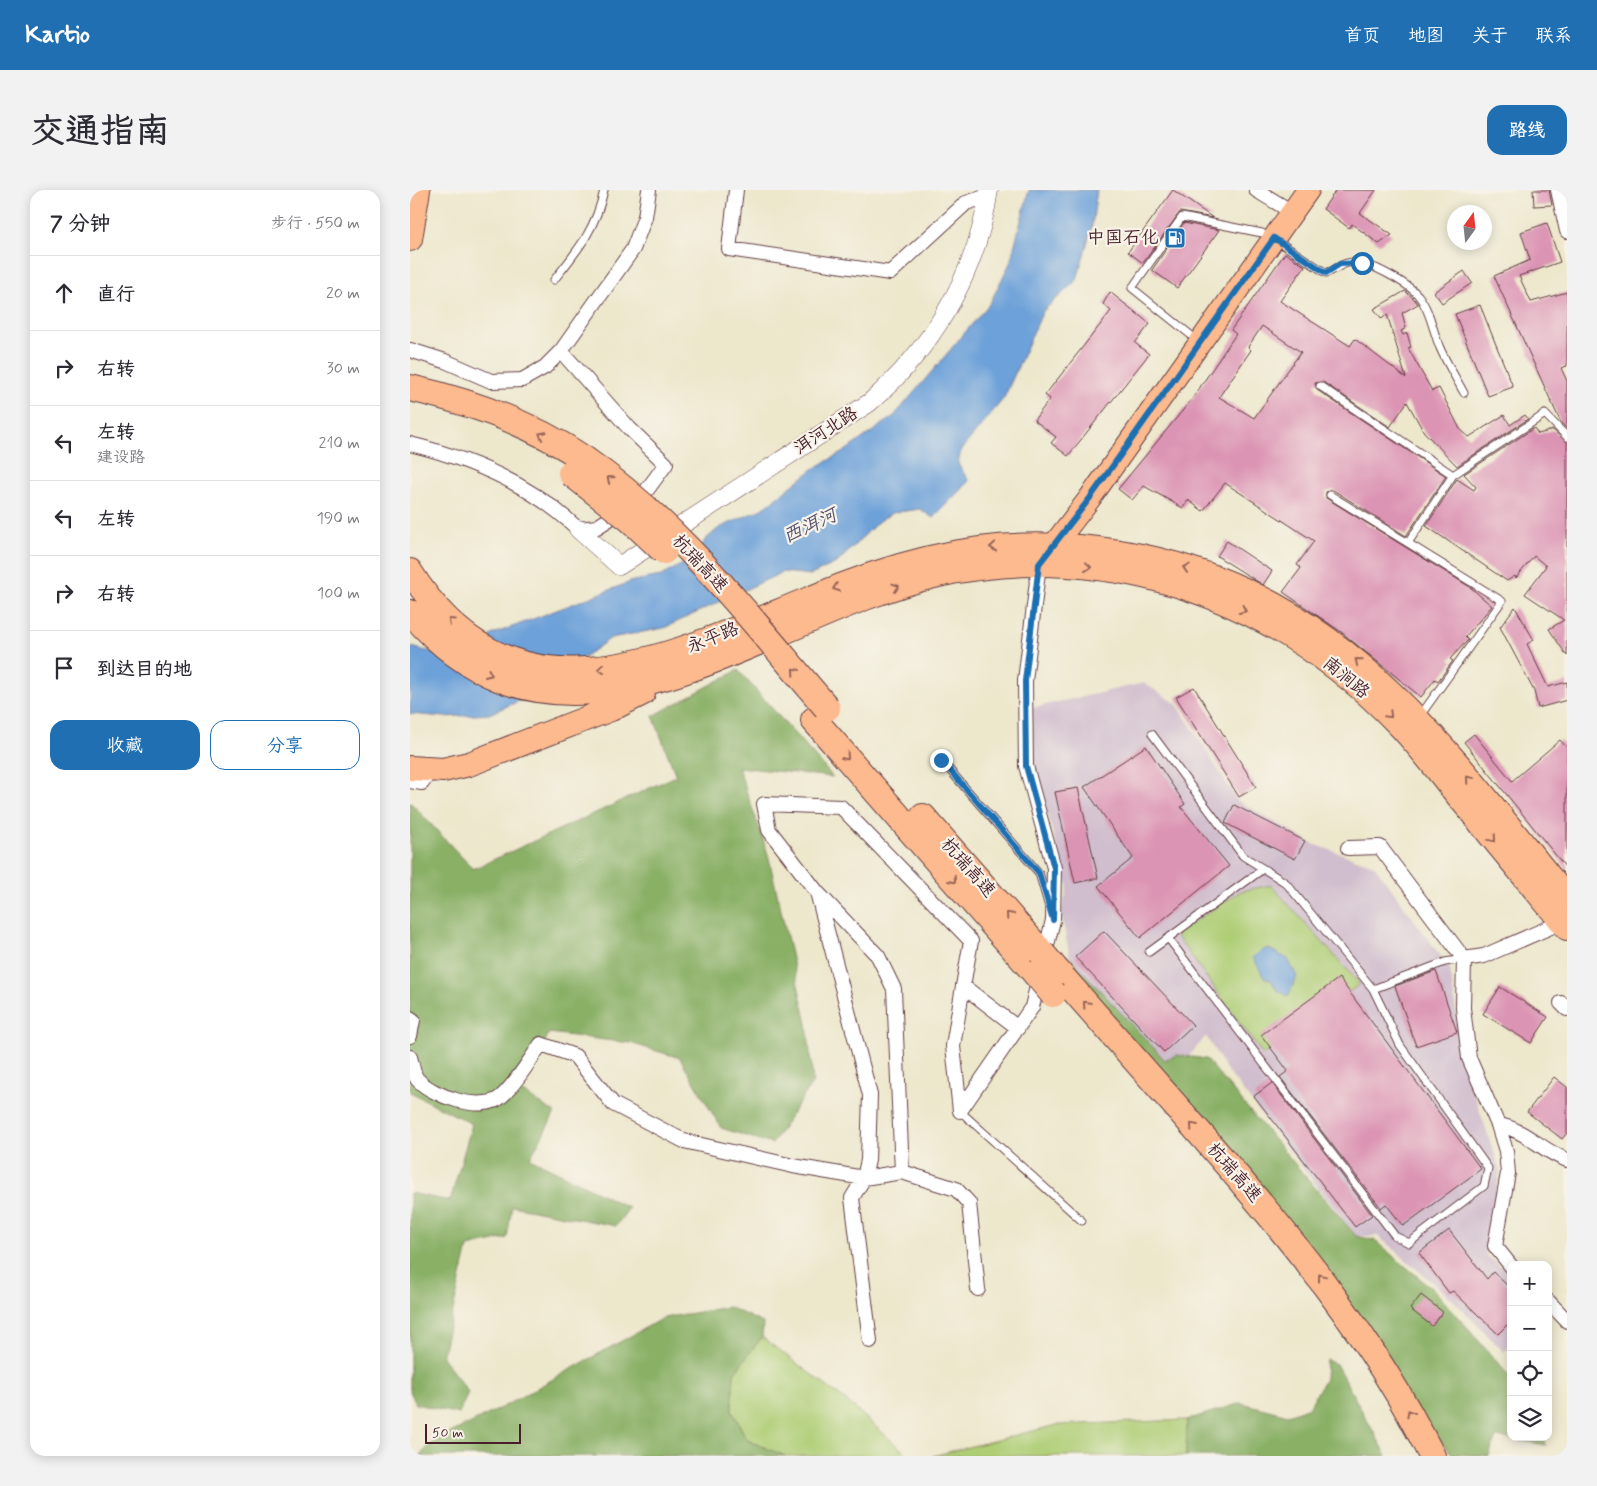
<!DOCTYPE html>
<html lang="zh">
<head>
<meta charset="utf-8">
<style>
  :root { --surface:#fff; --page:#f2f2f3; --text:#2b2b33; --muted:#7c7c81; --line:#e1e1e2; --accent:#1f6fb2 }
  body { margin:0; font-family:Mynerve,"LXGW WenKai TC",sans-serif; background:var(--page); color:var(--text) }
  .controls { position:absolute; right:15px; bottom:15px; display:grid; overflow:hidden; border-radius:10px; box-shadow:0 2px 12px #0003 }
  .controls button { width:45px; height:45px; display:grid; place-items:center; padding:0; border:0; border-bottom:1px solid var(--line); background:var(--surface); color:var(--text); font:25px sans-serif }
  .compass { position:absolute; left:1037px; top:15px; width:45px; height:45px; border-radius:50%; background:var(--surface); box-shadow:0 2px 12px #0003; rotate:15deg }
  .scale { position:absolute; left:15px; bottom:12px; width:96px; box-sizing:border-box; padding-left:5px; border:2px solid #4a1f2b; border-top:0; font-size:14px; line-height:18px; white-space:nowrap; color:#4a1f2b; -webkit-text-stroke:4px #f7f3e8; paint-order:stroke }
  .stop { position:absolute; width:15px; height:15px; margin:-11px; border:4px solid #1f6fb2; border-radius:50%; background:#fff }
  .stop.end { background:#1f6fb2; border-color:#fff; box-shadow:0 1px 5px #0008 }
  .list { margin:0; padding:0; list-style:none }
  h2 { display:flex; justify-content:space-between; align-items:center; height:65px; margin:0; padding:0 20px; font-size:21px }
  h2 small { font-size:16px; font-weight:400; color:var(--muted) }
  .list li { display:grid; grid-template-columns:32px 1fr auto; gap:15px; align-items:center; box-sizing:border-box; height:75px; padding:0 20px; border-top:1px solid var(--line) }
  .list b { display:block; font-size:19px; white-space:nowrap }
  .list p { margin:0; font-size:16px; white-space:nowrap; color:var(--muted) }
  .list em { font-size:16px; font-style:normal; color:var(--muted) }
  .actions { display:flex; gap:10px; padding:15px 20px }
  .actions a { flex:1; padding:11px 0; border:1px solid var(--accent); border-radius:15px; text-align:center; font-size:18px; color:var(--accent) }
  .actions .main { background:var(--accent); color:#fff }
  .icon { flex:none; width:28px; height:28px; fill:none; stroke:currentColor; stroke-width:2; stroke-linecap:round; stroke-linejoin:round }
  .map { position:relative; flex:none; width:1157px; height:1266px; overflow:hidden; border-radius:15px }
  header { display:flex; align-items:center; gap:30px; box-sizing:border-box; height:70px; padding:0 25px; background:var(--accent); color:#fff }
  header strong { font-size:24px }
  nav { display:flex; gap:28px; margin-inline-start:auto; font-size:18px }
  .intro { display:flex; align-items:center; justify-content:space-between; box-sizing:border-box; height:120px; padding:0 30px }
  h1 { margin:0; font-size:35px }
  .button { padding:12px 22px; border-radius:15px; background:var(--accent); color:#fff; font-size:18px; font-weight:700 }
  main { display:flex; gap:30px; padding:0 30px }
  aside { flex:1; background:var(--surface); border-radius:15px; box-shadow:0 2px 12px #0003 }
  .map>svg:first-child { display:block }
</style>
</head>
<body>
<header>
<strong>Kartio</strong>
<nav><a>首页</a><a>地图</a><a>关于</a><a>联系</a></nav>
</header>
<div class="intro"><h1>交通指南</h1><a class="button">路线</a></div>
<main>
<aside>
<h2>7 分钟<small>步行 · 550 m</small></h2>
<ul class="list">
<li><svg class="icon" aria-label="ahead" viewBox="0 0 24 24"><path d="M12 20V5M6 11l6-6 6 6"/></svg><div><b>直行</b></div><em>20 m</em></li>
<li><svg class="icon" aria-label="right" viewBox="0 0 24 24"><path d="M7 20v-9h11M14 6l5 5-5 5"/></svg><div><b>右转</b></div><em>30 m</em></li>
<li><svg class="icon" aria-label="left" viewBox="0 0 24 24"><path d="M17 20v-9H6M10 6l-5 5 5 5"/></svg><div><b>左转</b><p>建设路</p></div><em>210 m</em></li>
<li><svg class="icon" aria-label="left" viewBox="0 0 24 24"><path d="M17 20v-9H6M10 6l-5 5 5 5"/></svg><div><b>左转</b></div><em>190 m</em></li>
<li><svg class="icon" aria-label="right" viewBox="0 0 24 24"><path d="M7 20v-9h11M14 6l5 5-5 5"/></svg><div><b>右转</b></div><em>100 m</em></li>
<li><svg class="icon" aria-label="arrive" viewBox="0 0 24 24"><path d="M6 21V4h12l-3 4 3 4H6"/></svg><div><b>到达目的地</b></div></li>
</ul>
<div class="actions"><a class="main">收藏</a><a>分享</a></div>
</aside>
<div class="map">
<svg width="1157" height="1266" viewBox="0 0 1157 1266">
  <rect width="100%" height="100%" fill="#f7f3e8"/>
  <filter id="ink" filterUnits="userSpaceOnUse"><feTurbulence type="fractalNoise" baseFrequency=".02" numOctaves="2"/><feDisplacementMap in="SourceGraphic" scale="10" xChannelSelector="R" yChannelSelector="G"/><feConvolveMatrix kernelMatrix="1 2 1 2 8 2 1 2 1" color-interpolation-filters="sRGB"/></filter>
  <filter id="wash" filterUnits="userSpaceOnUse"><feTurbulence type="fractalNoise" baseFrequency=".0096" numOctaves="4" result="noise"/><feDisplacementMap in="SourceGraphic" scale="20" xChannelSelector="R" yChannelSelector="G"/><feGaussianBlur stdDeviation="1.12" result="paint"/><feColorMatrix in="noise" values="0 0 0 0 0 0 0 0 0 0 0 0 0 0 0 0 0 1.4 0 .05"/><feComposite in="paint" operator="in"/></filter>
  <g filter="url(#wash)">
    <rect width="100%" height="100%" fill="#ede7cc"/>
    <path fill="#d0bdcd" d="M 734,493 L 767,514 L 828,611 L 903,654 L 964,675 L 1040,779 L 1054,875 L 1090,980 L 1076,1065 L 1101,1084 L 1101,1155 L 1094,1162 L 1044,1111 L 968,1046 L 946,1046 L 816,879 L 796,846 L 779,866 L 767,865 L 755,870 L 660,768 L 651,722 L 658,696 L 619,560 L 622,518 Z"/>
    <path fill="#aecd75" stroke="#7c7650" d="M 861,695 L 950,794 L 853,865 L 765,744 L 831,701 Z
      M 352,1147 L 439,1213 L 499,1266 L 375,1266 L 337,1250 L 322,1220 L 324,1183 Z
      M 777,1230 L 776,1266 L 522,1266 L 647,1235 Z"/>
    <path fill="#8ab066" stroke="#6a6848" d="M 328,480 L 423,587 L 328,577 L 358,664 L 397,834 L 403,892 L 362,954 L 311,938 L 270,868 L 220,853 L 139,843 L 111,901 L 145,923 L 120,968 L 219,1018 L 206,1036 L 102,1016 L 97,1048 L 58,1057 L 32,1167 L 58,1202 L 49,1224 L 6,1214 L 0,1201 L 0,1003 L 40,1011 L 62,934 L 0,902 L 0,612 L 63,679 L 266,586 L 243,526 Z
      M 660,768 L 755,870 L 767,865 L 796,869 L 946,1046 L 964,1050 L 1025,1101 L 1101,1188 L 1101,1247 L 1134,1247 L 1136,1255 L 1086,1247 L 1079,1266 L 1042,1264 L 1006,1223 L 653,775 Z
      M 319,1117 L 353,1133 L 352,1147 L 324,1183 L 322,1220 L 337,1250 L 375,1266 L 9,1266 L 26,1250 L 91,1218 L 253,1128 Z
      M 916,1170 L 926,1174 L 977,1266 L 776,1266 L 777,1230 L 831,1213 L 878,1225 L 899,1217 L 915,1189 Z"/>
    <path fill="#6da1d9" stroke="#5c6082" d="M 619,0 L 687,0 L 682,36 L 667,90 L 633,121 L 594,208 L 551,260 L 548,274 L 559,291 L 523,328 L 510,319 L 482,323 L 469,331 L 428,372 L 401,385 L 373,382 L 254,438 L 201,448 L 116,508 L 79,524 L 35,527 L 0,524 L 0,456 C 26,466 60,467 81,445 L 223,391 L 251,386 L 287,366 L 295,350 L 309,338 L 354,318 L 403,279 L 435,261 L 484,226 L 580,113 L 600,73 Z
      M 857,758 L 878,769 L 887,787 L 878,806 L 867,800 L 861,790 L 854,788 L 843,767 Z"/>
    <g id="blocks">
      <path fill="#dc94b4" fill-rule="evenodd" d="M 763,0 L 803,28 L 770,22 L 733,73 L 718,62 Z
        M 926,0 L 966,0 L 950,23 L 982,45 L 969,54 L 942,34 L 939,38 L 913,19 Z
        M 1123,0 L 1139,0 L 1142,15 L 1124,16 Z
        M 774,33 L 809,40 L 767,98 L 742,80 Z
        M 1137,33 L 1150,72 L 1109,86 L 1121,112 L 1157,102 L 1157,176 L 1151,178 L 1157,191 L 1157,239 L 1151,233 L 1084,86 L 1120,70 L 1111,42 Z
        M 875,63 L 895,76 L 870,111 L 940,156 L 945,149 L 996,188 L 977,124 L 972,129 L 964,119 L 995,101 L 1004,109 L 1008,114 L 992,123 L 996,138 L 991,141 L 993,145 L 997,143 L 1001,157 L 998,158 L 1022,201 L 1029,198 L 1050,239 L 1059,247 L 1094,225 L 1100,235 L 1115,225 L 1118,229 L 1047,276 L 1014,242 L 997,212 L 980,237 L 913,192 L 905,193 L 907,200 L 1036,286 L 996,346 L 923,300 L 916,302 L 916,308 L 1060,397 L 1082,416 L 1055,447 L 1058,450 L 1040,469 L 1043,471 L 1028,491 L 1025,489 L 1011,507 L 930,441 L 873,402 L 891,378 L 887,375 L 904,351 L 815,293 L 793,321 L 778,310 L 773,318 L 734,296 L 722,310 L 708,299 L 782,209 L 826,144 L 821,140 ZM 852,136 L 891,162 L 844,228 L 809,207 L 841,160 L 838,157 Z
        M 1054,81 L 1062,93 L 1032,113 L 1024,102 Z
        M 700,102 L 740,134 L 725,153 L 739,164 L 658,266 L 641,253 L 646,247 L 624,230 L 640,209 L 635,205 L 701,121 L 693,114 Z
        M 1070,115 L 1103,197 L 1078,206 L 1045,124 Z
        M 1124,238 L 1128,244 L 1143,240 L 1157,252 L 1157,466 L 1139,439 L 1154,430 L 1115,404 L 1136,376 L 1124,366 L 1106,388 L 1105,386 L 1097,391 L 1016,336 L 1047,289 L 1064,300 L 1066,297 L 1054,284 Z
        M 817,351 L 862,381 L 853,395 L 807,366 Z
        M 1105,417 L 1124,450 L 1117,454 L 1138,497 L 1157,492 L 1157,510 L 1128,518 L 1124,501 L 1090,437 Z
        M 784,497 L 846,597 L 829,607 L 766,507 Z
        M 1064,544 L 1102,591 L 1150,550 L 1157,558 L 1157,679 L 1054,552 Z
        M 736,556 L 775,614 L 771,617 L 819,676 L 730,748 L 688,696 L 723,668 L 674,597 Z
        M 668,598 L 688,688 L 665,693 L 645,602 Z
        M 824,615 L 895,651 L 885,669 L 815,633 Z
        M 694,741 L 783,835 L 754,862 L 665,767 Z
        M 1026,781 L 1047,842 L 1006,856 L 985,796 Z
        M 929,788 L 1071,979 L 993,1036 L 976,1014 L 971,1018 L 870,887 L 878,881 L 851,845 Z
        M 1090,797 L 1138,827 L 1121,853 L 1073,824 Z
        M 1144,887 L 1157,897 L 1157,943 L 1152,949 L 1117,922 Z
        M 862,893 L 962,1025 L 945,1037 L 844,906 Z
        M 1039,1040 L 1077,1089 L 1083,1082 L 1101,1099 L 1101,1131 L 1088,1144 L 1043,1101 L 1039,1103 L 1009,1063 Z
        M 1011,1105 L 1033,1122 L 1022,1136 L 1000,1119 Z"/>
    </g>
  </g>
  <g filter="url(#ink)">
    <use href="#blocks" fill-opacity="0" stroke="#623d43" stroke-width="1"/>
    <g fill="none" stroke-linecap="round" stroke-linejoin="round">
      <g stroke="#623d43" stroke-width="9">
        <path id="service" d="M 866,50 L 916,83 C 927,80 931,72 944,72 C 960,72 997,93 1008,105 C 1020,120 1023,141 1030,158 C 1037,174 1046,188 1054,203
          M 144,90 C 168,60 186,39 194,0
          M 787,150 L 722,98 L 772,27 L 852,43
          M 910,196 L 1043,285
          M 920,305 L 1092,411 L 1010,526
          M 998,353 L 1043,285 L 1135,224 L 1157,247
          M 742,544 L 833,666 L 876,693 L 963,799 L 1035,772 L 1054,769
          M 531,570 L 629,683 L 639,717
          M 758,748 L 985,1046 L 999,1053 L 1074,996 L 1078,978 L 990,855 L 963,799
          M 739,762 L 853,679
          M 550,921 L 672,1031"/>
      </g>
      <g stroke="#623d43" stroke-width="16">
        <path id="minor" d="M 326,0 L 319,59 L 480,83 L 556,13 L 578,6
          M 846,0 L 882,22
          M 1148,0 L 1157,41
          M 0,160 L 35,171 L 81,191 L 112,190 L 135,177 L 151,161 L 223,59 L 235,27 L 239,0
          M 0,254 C 61,269 122,295 168,339 L 187,337 L 231,308 L 256,274 L 219,238 L 151,161
          M 0,591 L 12,593 L 21,580
          M 938,658 L 970,657 L 1054,769 L 1053,818 L 1059,868 L 1088,935 L 1096,961 L 1098,983 L 1085,1056 L 1101,1076
          M 408,703 L 468,766 L 484,799 L 492,982
          M 1054,769 L 1074,766 L 1152,732
          M 1151,813 L 1157,819
          M 0,828 L 3,830 L 0,846
          M 0,867 C 2,873 3,884 7,889 C 22,906 73,924 92,906 C 107,892 119,871 131,854 L 165,866 L 203,914 L 274,951 L 383,976 L 454,988 L 492,982 L 546,999 L 559,1013 L 568,1099
          M 550,921 L 622,817 L 643,730 L 644,678 L 616,576 L 615,491 L 629,374
          M 550,921 L 543,856 L 553,796
          M 1088,935 C 1117,940 1130,960 1157,970
          M 1138,1111 L 1157,1131
          M 460,1151 L 442,1008 L 454,988 L 458,970 L 460,905 L 407,702 L 359,640 L 354,614 L 431,617 L 561,751 L 553,796 L 608,838"/>
      </g>
      <g stroke="#623d43" stroke-width="19">
        <path id="tertiary" d="M 168,339 L 209,376 L 459,213 C 522,159 567,84 579,0"/>
      </g>
      <g stroke="#623d43" stroke-width="24">
        <path id="primary" d="M 633,369 L 680,308 L 898,0"/>
      </g>
      <g stroke="#623d43" stroke-width="26">
        <path id="trunk" d="M 0,49 L 8,0
          M 0,381 C 103,547 260,465 399,409 C 438,392 478,378 520,368 C 619,344 726,355 819,393 C 970,456 1057,587 1157,708
          M 0,422 C 154,606 356,424 528,385 C 632,362 743,376 838,423 C 895,451 945,489 989,535 C 1012,559 1032,587 1054,613 C 1088,655 1123,697 1157,738
          M 0,578 L 33,580 L 59,574 L 201,519 L 233,503"/>
      </g>
      <g stroke="#623d43" stroke-width="28">
        <path id="motorway" d="M 0,198 C 62,212 121,233 174,269
          M 404,530 L 626,784
          M 513,627 L 631,762
          M 647,781 C 696,837 745,893 794,948 C 882,1049 962,1146 1022,1266"/>
      </g>
      <use href="#service" stroke="#fff" stroke-width="7"/>
      <use href="#minor" stroke="#fff" stroke-width="14"/>
      <use href="#tertiary" stroke="#fff" stroke-width="18"/>
      <use href="#primary" stroke="#fcba8e" stroke-width="22"/>
      <use href="#trunk" stroke="#fcba8e" stroke-width="24"/>
      <use href="#motorway" stroke="#fcba8e" stroke-width="26"/>
      <g stroke="#623d43" stroke-width="28" stroke-linecap="butt">
        <path id="motorway-bridge" d="M 174,269 C 270,335 342,431 417,518
          M 161,283 L 221,330 L 254,361
          M 631,762 L 647,781
          M 626,784 L 643,804"/>
      </g>
      <use href="#motorway-bridge" stroke="#fcba8e" stroke-width="26"/>
    </g>
    <defs><path id="oneway-chevron" d="M-2-3.5L2.5 0L-2 3.5" fill="none" stroke-width="1.6" stroke-linecap="round" stroke-linejoin="round" transform="scale(1.25)"/></defs>
    <g stroke="#9a6558">
      <use href="#oneway-chevron" transform="translate(132 245) rotate(-152)"/>
      <use href="#oneway-chevron" transform="translate(200 289) rotate(-141)"/>
      <use href="#oneway-chevron" transform="translate(583 357) rotate(175)"/>
      <use href="#oneway-chevron" transform="translate(678 377) rotate(6)"/>
      <use href="#oneway-chevron" transform="translate(776 378) rotate(-162)"/>
      <use href="#oneway-chevron" transform="translate(486 397) rotate(-18)"/>
      <use href="#oneway-chevron" transform="translate(426 398) rotate(159)"/>
      <use href="#oneway-chevron" transform="translate(833 420) rotate(25)"/>
      <use href="#oneway-chevron" transform="translate(41 431) rotate(-138)"/>
      <use href="#oneway-chevron" transform="translate(948 471) rotate(-140)"/>
      <use href="#oneway-chevron" transform="translate(191 479) rotate(174)"/>
      <use href="#oneway-chevron" transform="translate(385 481) rotate(-131)"/>
      <use href="#oneway-chevron" transform="translate(79 484) rotate(24)"/>
      <use href="#oneway-chevron" transform="translate(979 525) rotate(45)"/>
      <use href="#oneway-chevron" transform="translate(436 567) rotate(49)"/>
      <use href="#oneway-chevron" transform="translate(1059 589) rotate(-130)"/>
      <use href="#oneway-chevron" transform="translate(1083 649) rotate(50)"/>
      <use href="#oneway-chevron" transform="translate(543 690) rotate(49)"/>
      <use href="#oneway-chevron" transform="translate(599 725) rotate(-131)"/>
      <use href="#oneway-chevron" transform="translate(676 814) rotate(-131)"/>
      <use href="#oneway-chevron" transform="translate(783 936) rotate(-131)"/>
      <use href="#oneway-chevron" transform="translate(911 1087) rotate(-127)"/>
      <use href="#oneway-chevron" transform="translate(1000 1223) rotate(-119)"/>
    </g>
  </g>
  <g fill="none" stroke-linecap="round" stroke-linejoin="round" filter="url(#ink)">
    <path stroke="#1f6fb2" stroke-width="6" d="M 531,570 L 629,683 L 643,730 L 644,678 L 616,576 L 615,491 L 629,374 L 680,308 L 864,48 L 916,83 L 930,74 L 952,73"/>
  </g>
  <defs>
    <g id="fuel-square" transform="scale(1.125)"><rect x="-9" y="-9" width="18" height="18" rx="4" fill="#1f6fb2" stroke="#f7f3e8"/><path d="M-5.5-6h7V0h2V4h1.3V-2.5L3-4.5l.8-.8L6-3V5H2.5V1h-1V6h-7ZM-4.2-4.7v3.2H.2V-4.7Z" fill="#fff"/></g>
  </defs>
  <g fill-rule="evenodd">
    <use href="#fuel-square" x="765" y="48"/>
  </g>
  <g text-anchor="middle" dominant-baseline="central" stroke-width="4.5" stroke-linejoin="round" paint-order="stroke">
    <g font-size="18" fill="#4a1f2b" stroke="#f7f3e8" text-anchor="end">
      <text x="749" y="48">中国石化</text>
    </g>
    <g font-size="18" fill="#4a1f2b" stroke="#f7f3e8">
      <text transform="translate(416 241) rotate(-33)">洱河北路</text>
      <text transform="translate(290 374) rotate(47)">杭瑞高速</text>
      <text transform="translate(303 448) rotate(-22)">永平路</text>
      <text transform="translate(936 488) rotate(40)">南涧路</text>
      <text transform="translate(558 678) rotate(49)">杭瑞高速</text>
      <text transform="translate(824 983) rotate(49)">杭瑞高速</text>
    </g>
    <g font-size="19" font-style="italic" fill="#585371" stroke="#f7f3e8">
      <text transform="translate(400 336) rotate(-25)">西洱河</text>
    </g>
  </g>
</svg>
<div class="controls">
<button>+</button>
<button>−</button>
<button><svg class="icon" aria-label="locate" viewBox="0 0 24 24"><circle cx="12" cy="12" r="6"/><path d="M12 2v4M12 18v4M2 12h4M18 12h4"/></svg></button>
<button><svg class="icon" aria-label="layers" viewBox="0 0 24 24"><path d="M12 4l9 5-9 5-9-5zM3 14l9 5 9-5"/></svg></button>
</div>
<svg class="compass" viewBox="-18 -18 36 36"><path d="M0-13l5 13h-10z" fill="#e53935"/><path d="M0 13l5-13h-10z" fill="#7c7c81"/></svg>
<div class="scale">50 m</div>
<div class="stop" style="left:952px;top:73px"></div>
<div class="stop end" style="left:531px;top:570px"></div>
</div>
</main>
</body>
</html>
